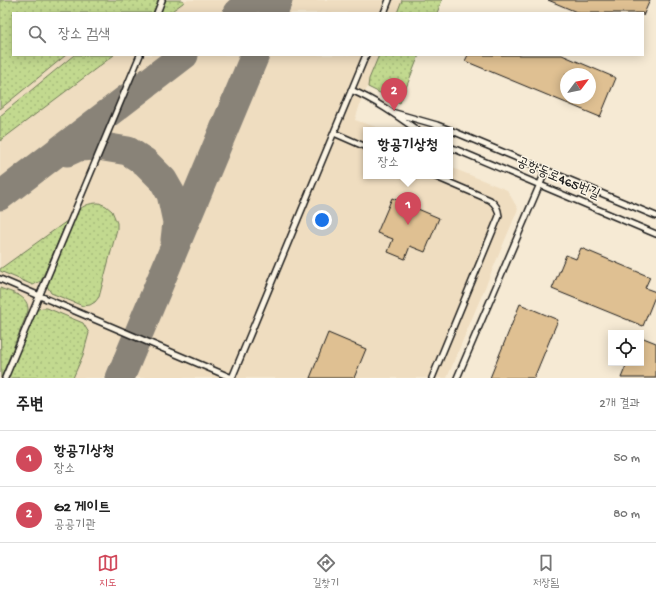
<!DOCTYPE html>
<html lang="ko">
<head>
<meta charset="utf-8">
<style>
  :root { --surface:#fff; --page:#f2f2f2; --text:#222; --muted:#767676; --line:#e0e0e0; --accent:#d1495b }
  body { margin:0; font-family:"Gochi Hand","Poor Story",sans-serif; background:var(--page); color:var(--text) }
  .controls { position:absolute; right:12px; bottom:12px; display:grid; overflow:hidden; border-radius:0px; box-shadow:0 2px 10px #0003 }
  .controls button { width:36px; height:36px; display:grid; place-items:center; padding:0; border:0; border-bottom:1px solid var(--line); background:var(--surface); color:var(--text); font:20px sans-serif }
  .compass { position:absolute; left:560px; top:68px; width:36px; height:36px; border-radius:50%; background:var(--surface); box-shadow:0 2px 10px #0003; rotate:58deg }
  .you { position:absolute; left:322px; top:220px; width:14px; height:14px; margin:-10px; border:3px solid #fff; border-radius:50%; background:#1a73e8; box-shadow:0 0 0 6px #1a73e833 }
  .badge { display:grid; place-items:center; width:26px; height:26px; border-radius:50%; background:var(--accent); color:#fff; font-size:13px; font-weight:700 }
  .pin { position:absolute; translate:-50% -33px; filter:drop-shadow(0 1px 2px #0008) }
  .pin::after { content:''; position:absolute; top:21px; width:14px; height:12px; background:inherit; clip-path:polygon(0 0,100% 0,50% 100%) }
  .popup { position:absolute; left:363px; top:127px; width:90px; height:52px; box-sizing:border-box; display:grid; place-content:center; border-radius:0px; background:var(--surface); filter:drop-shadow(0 1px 3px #0005); font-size:13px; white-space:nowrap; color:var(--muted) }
  .popup b { font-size:15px; color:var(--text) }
  .popup::after { content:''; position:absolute; left:50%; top:100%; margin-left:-8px; border:8px solid transparent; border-top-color:var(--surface) }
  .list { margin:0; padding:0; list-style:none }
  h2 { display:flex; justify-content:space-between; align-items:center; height:52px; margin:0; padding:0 16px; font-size:17px }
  h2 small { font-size:13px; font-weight:400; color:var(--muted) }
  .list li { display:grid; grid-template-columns:26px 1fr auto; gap:12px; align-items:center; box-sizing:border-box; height:56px; padding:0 16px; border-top:1px solid var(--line) }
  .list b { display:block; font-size:15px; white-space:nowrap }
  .list p { margin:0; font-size:13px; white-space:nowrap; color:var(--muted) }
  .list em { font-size:13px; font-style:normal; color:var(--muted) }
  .icon { flex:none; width:22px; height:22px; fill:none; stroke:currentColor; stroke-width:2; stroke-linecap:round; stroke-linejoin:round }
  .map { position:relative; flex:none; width:656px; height:378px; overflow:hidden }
  .search { position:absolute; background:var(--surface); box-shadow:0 2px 10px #0003; left:12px; right:12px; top:12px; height:44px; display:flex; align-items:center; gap:10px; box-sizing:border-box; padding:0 14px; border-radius:0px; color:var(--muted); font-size:15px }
  .sheet { height:164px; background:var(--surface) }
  nav { display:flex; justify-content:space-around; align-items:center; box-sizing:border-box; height:56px; border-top:1px solid var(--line); background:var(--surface); font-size:11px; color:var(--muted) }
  nav a { display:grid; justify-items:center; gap:2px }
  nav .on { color:var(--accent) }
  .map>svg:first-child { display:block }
</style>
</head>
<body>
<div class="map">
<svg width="656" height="378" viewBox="0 0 656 378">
  <defs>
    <pattern id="grass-dots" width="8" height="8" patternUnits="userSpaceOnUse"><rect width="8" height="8" fill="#c2d98f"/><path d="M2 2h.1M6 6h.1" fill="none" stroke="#a6ba7b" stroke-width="1.8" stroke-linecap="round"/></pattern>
  </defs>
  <rect width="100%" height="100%" fill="#f6ead4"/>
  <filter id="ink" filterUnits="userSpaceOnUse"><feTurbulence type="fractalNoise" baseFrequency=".025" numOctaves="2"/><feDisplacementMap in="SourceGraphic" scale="8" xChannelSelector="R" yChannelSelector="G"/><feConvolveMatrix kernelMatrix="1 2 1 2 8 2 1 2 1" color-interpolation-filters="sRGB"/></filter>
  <g filter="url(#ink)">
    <path fill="#efddc0" d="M 0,0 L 442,0 L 437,13 L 13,13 L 13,55 L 419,55 L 400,103 L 368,87 L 363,95 L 355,120 L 385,130 L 366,130 L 366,176 L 450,176 L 450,167 L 507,190 L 518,209 L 447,378 L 0,378 Z"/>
    <path fill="url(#grass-dots)" stroke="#6f7a56" d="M 0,0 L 159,0 L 153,13 L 13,13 L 13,55 L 66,55 L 0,109 Z
      M 166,0 L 182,0 L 184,1 L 183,3 L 169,13 L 160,13 Z
      M 402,0 L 442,0 L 437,13 L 397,13 Z
      M 74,55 L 114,55 L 0,141 L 0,116 Z
      M 379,55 L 419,55 L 400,103 L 368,87 L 369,79 Z
      M 99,203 L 106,206 L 112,211 L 117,223 L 117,229 L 99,297 L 95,302 L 90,305 L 83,306 L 51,293 L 47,286 L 47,280 L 75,214 C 82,206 88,203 99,203 Z
      M 67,221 L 41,281 L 33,285 L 0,271 L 0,269 Z
      M 0,288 C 12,293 29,295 28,311 L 1,378 Z
      M 43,308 L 47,308 L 83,323 L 89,333 L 83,355 L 73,378 L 8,378 L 36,311 L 38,309 Z"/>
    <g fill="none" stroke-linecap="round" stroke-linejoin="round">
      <path stroke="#898378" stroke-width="29" d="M 237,13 L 250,0
        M 273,13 L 278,0
        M 67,152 L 78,147 L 98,146 L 128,151 L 145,162 L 163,180 L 171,194 L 177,222 L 175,240
        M 0,196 L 184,55
        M 120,378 L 255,55"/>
    </g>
    <path fill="#dfc092" stroke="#1c1c1c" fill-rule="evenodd" d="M 548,0 L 650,0 L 643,16 L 643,13 L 579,13 Z
      M 468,55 L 562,55 L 616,78 L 600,117 L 465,61 ZM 566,74 L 590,74 L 590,98 L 566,98 Z
      M 392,198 L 439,218 L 425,252 L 410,246 L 405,259 L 388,252 L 393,239 L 377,233 Z
      M 581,248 L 650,277 L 645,288 L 656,292 L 656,294 L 643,326 L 552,289 L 566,255 L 576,259 Z
      M 520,304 L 558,320 L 534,378 L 490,378 Z
      M 328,333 L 366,349 L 354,378 L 310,378 Z
      M 641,337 L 656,343 L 656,378 L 621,378 L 627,363 L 641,363 Z"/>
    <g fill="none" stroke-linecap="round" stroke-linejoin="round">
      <g stroke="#1c1c1c" stroke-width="8">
        <path id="service" d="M 157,13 L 162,0
          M 384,13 L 389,0
          M 351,90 C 375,100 396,115 417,130
          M 395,113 L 437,125 L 450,130
          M 450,130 L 656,216
          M 334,133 L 366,147
          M 450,147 L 656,234
          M 0,279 L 232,378
          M 5,378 L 140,55
          M 232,378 L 366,55
          M 432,378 L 499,216 C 498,208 496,205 490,200 L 434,176
          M 457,378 L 546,170"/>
      </g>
      <use href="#service" stroke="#fcf5e5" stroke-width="5"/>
    </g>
  </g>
  <g text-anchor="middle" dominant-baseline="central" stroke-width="3" stroke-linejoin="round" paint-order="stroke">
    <g font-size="14" fill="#1c1c1c" stroke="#fcf5e5">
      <text transform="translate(558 179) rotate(23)">공항동로465번길</text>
    </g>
  </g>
</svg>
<div class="controls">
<button><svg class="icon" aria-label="locate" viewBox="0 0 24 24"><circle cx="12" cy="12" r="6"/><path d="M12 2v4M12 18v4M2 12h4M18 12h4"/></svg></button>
</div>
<svg class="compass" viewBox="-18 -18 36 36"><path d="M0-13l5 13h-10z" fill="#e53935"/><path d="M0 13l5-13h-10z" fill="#767676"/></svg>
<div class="you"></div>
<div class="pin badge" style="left:408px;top:225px">1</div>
<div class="popup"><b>항공기상청</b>장소</div>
<div class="pin badge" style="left:394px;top:111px">2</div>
<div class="search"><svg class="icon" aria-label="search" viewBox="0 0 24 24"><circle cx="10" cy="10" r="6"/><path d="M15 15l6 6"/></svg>장소 검색</div>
</div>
<section class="sheet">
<h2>주변<small>2개 결과</small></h2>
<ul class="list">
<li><span class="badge">1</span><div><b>항공기상청</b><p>장소</p></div><em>50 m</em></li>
<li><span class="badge">2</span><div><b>G2 게이트</b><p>공공기관</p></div><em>80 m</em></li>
</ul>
</section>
<nav>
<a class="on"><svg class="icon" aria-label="map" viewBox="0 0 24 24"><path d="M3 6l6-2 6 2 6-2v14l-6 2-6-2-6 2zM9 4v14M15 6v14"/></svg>지도</a>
<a><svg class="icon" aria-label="directions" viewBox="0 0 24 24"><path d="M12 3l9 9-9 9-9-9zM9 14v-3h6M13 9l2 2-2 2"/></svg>길찾기</a>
<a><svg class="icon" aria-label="saved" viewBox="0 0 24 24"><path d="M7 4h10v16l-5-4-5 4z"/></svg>저장됨</a>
</nav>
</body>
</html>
